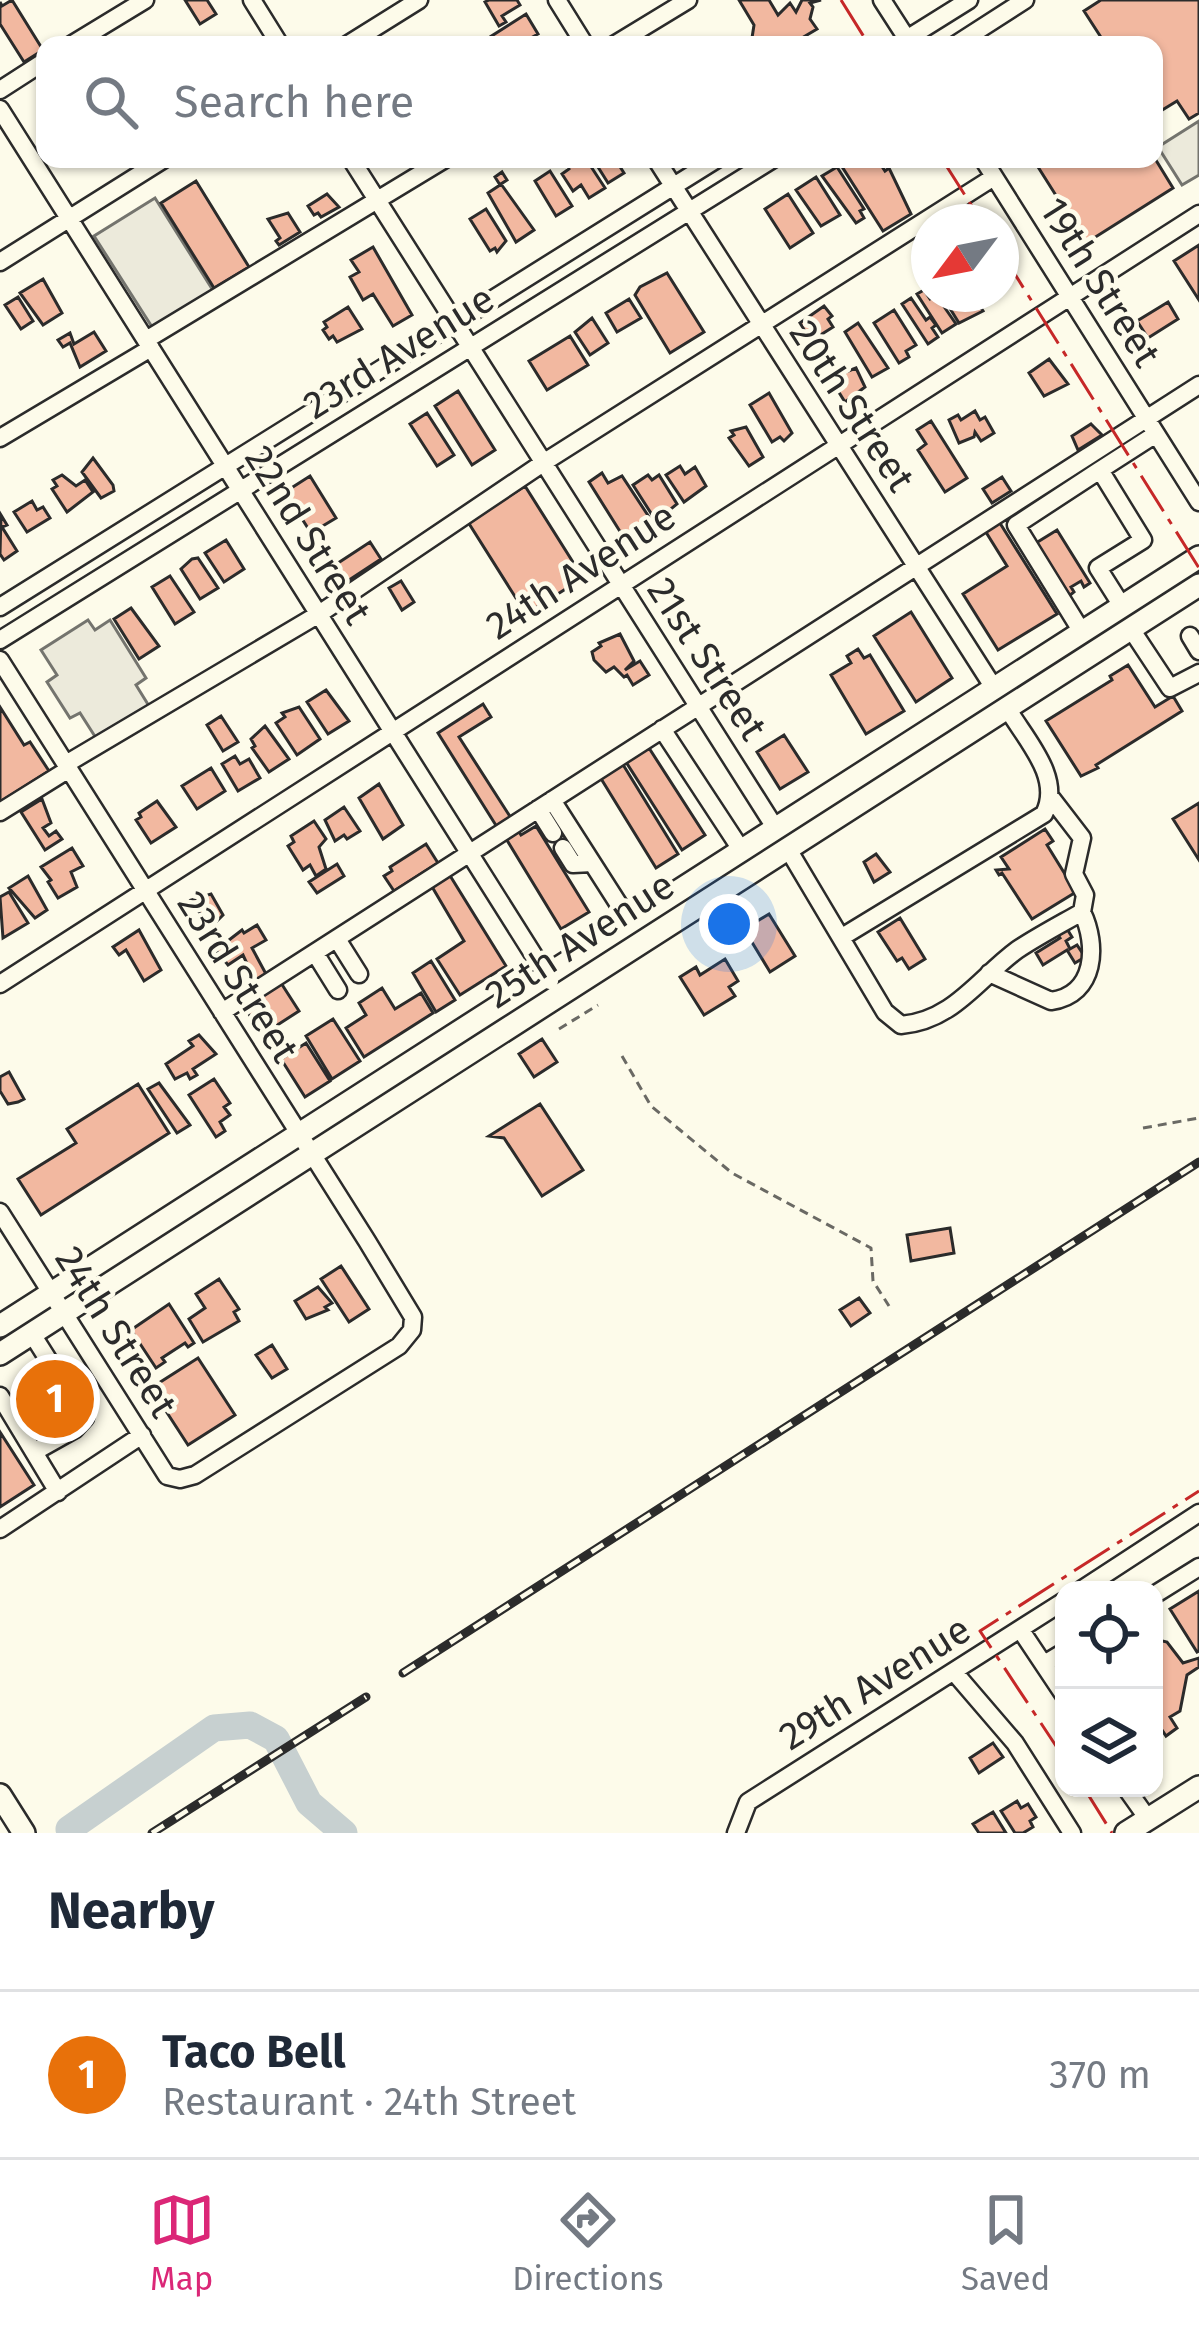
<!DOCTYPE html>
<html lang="en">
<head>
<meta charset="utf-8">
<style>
  :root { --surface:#fff; --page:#f2f2f3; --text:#1f2937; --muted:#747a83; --line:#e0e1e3; --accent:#db2777 }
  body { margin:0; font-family:"Fira Sans",sans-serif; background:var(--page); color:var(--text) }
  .controls { position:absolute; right:36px; bottom:36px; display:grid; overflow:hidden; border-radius:24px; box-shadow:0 3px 9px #0004 }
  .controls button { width:108px; height:108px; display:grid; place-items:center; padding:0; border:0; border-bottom:3px solid var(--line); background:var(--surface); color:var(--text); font:60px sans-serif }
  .compass { position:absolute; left:911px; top:204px; width:108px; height:108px; border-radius:50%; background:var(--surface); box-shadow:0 3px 9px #0004; rotate:238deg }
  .you { position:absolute; left:729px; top:924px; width:42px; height:42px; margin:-30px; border:9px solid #fff; border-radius:50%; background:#1a73e8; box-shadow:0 0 0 18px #1a73e833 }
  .badge { display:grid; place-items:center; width:78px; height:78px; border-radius:50%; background:var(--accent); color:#fff; font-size:39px; font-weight:700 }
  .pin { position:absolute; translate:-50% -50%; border:6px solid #fff; box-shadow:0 3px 12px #0006 }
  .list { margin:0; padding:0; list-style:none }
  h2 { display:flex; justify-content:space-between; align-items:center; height:156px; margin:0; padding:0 48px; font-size:51px }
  h2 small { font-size:39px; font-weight:400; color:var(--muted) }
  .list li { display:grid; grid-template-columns:78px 1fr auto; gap:36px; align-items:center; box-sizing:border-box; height:168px; padding:0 48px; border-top:3px solid var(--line) }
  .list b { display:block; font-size:45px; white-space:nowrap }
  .list p { margin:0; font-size:39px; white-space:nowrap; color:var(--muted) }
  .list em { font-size:39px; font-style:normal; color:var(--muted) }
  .icon { flex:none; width:66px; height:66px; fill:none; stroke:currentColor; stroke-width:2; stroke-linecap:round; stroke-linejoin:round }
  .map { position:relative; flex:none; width:1199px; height:1833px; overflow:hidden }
  .search { position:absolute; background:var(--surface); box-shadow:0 3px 9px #0004; left:36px; right:36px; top:36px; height:132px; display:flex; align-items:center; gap:30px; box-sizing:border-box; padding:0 42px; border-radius:24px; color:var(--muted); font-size:45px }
  .sheet { height:324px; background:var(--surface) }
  nav { display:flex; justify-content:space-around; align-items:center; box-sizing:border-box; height:168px; border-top:3px solid var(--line); background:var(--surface); font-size:33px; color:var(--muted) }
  nav a { display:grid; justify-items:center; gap:6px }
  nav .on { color:var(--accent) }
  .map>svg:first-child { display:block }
</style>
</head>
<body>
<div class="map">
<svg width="1199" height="1833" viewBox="0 0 1199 1833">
  <rect width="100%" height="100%" fill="#fdfbea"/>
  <path fill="#eceadb" stroke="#74746e" stroke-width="3" d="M 1199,121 L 1199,175 L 1182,185 L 1158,147 Z
    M 155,198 L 214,292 L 154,330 L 94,236 Z
    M 88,620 L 95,630 L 110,620 L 146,678 L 136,685 L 149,706 L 96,738 L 80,713 L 70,718 L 47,682 L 57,675 L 41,650 Z"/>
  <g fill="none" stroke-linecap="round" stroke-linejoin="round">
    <path stroke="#c7d0d0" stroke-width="27" d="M 69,1829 L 214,1728 L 250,1725 L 276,1739 L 309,1803 L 344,1833"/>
  </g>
  <path fill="#f2b8a0" stroke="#2b2b2b" stroke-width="3" d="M 12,0 L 43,50 L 24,62 L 0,24 L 0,2 L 2,6 Z
    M 185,0 L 207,0 L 216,14 L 200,24 Z
    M 489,0 L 517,0 L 520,5 L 502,16 L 506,22 L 499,26 L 485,2 Z
    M 739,0 L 769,0 L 778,15 L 790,3 L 796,12 L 802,0 L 821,0 L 810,3 L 813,7 L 810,19 L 817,29 L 790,45 L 758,43 L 752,38 L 754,25 Z
    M 1101,0 L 1199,0 L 1199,113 L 1189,119 L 1177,101 L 1154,115 L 1154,45 L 1106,45 L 1084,11 Z
    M 526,14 L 538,34 L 527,40 L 529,44 L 487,45 L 485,42 L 490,37 Z
    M 1154,157 L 1173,188 L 1086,243 L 1033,159 Z
    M 566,159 L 586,159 L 605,188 L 589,198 L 581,185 L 573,191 L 562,174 L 569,169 Z
    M 593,159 L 615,159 L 624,173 L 608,183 Z
    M 849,159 L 877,159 L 885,171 L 889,168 L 911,214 L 883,231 L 841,165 Z
    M 837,167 L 864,209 L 860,211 L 864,218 L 856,223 L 822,176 Z
    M 550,171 L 572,206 L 556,216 L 535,181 Z
    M 502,172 L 507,180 L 501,184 L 534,230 L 516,242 L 488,193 L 500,185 L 495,177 Z
    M 816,177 L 840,215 L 821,226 L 796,190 Z
    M 196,181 L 249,267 L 214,288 L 161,203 Z
    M 327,194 L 339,207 L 321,217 L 318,213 L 314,215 L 308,206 Z
    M 788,194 L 813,233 L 790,248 L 765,209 Z
    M 486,209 L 506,241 L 497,252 L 495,248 L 490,251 L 470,219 Z
    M 288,213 L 300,232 L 279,245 L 276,241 L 280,238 L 268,219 Z
    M 1199,245 L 1199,300 L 1174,261 Z
    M 373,247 L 412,315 L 393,326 L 373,294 L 363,300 L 350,277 L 359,272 L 351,260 Z
    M 667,273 L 704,332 L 670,353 L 635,295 L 640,287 Z
    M 43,279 L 62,313 L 43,325 L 20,293 Z
    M 924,290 L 930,299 L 936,295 L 956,324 L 942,333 L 917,294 Z
    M 941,294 L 978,294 L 974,297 L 983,311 L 959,323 Z
    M 18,297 L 33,321 L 21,329 L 5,305 Z
    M 911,298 L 926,320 L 930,317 L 936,325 L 932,328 L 938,337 L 928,344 L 902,304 Z
    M 629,299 L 641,318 L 617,332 L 606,313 Z
    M 1168,302 L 1178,319 L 1148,338 L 1137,321 Z
    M 824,306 L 832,316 L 828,319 L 833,327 L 811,341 L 800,323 Z
    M 348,307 L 362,329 L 337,342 L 333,336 L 329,339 L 323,330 L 327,327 L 324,322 Z
    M 894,310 L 916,345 L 906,351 L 909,357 L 899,363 L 874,323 Z
    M 592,318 L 608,343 L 590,355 L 575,332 Z
    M 858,323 L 888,368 L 872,377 L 845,332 Z
    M 94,332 L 106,351 L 80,367 L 70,343 L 63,347 L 58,340 L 70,333 L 74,344 Z
    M 570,336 L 588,365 L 547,390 L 529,361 Z
    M 1049,359 L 1068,384 L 1044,396 L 1029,373 Z
    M 856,368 L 865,387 L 845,402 L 830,378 Z
    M 458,391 L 495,450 L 472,465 L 435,406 Z
    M 769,393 L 792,433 L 784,441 L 780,437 L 772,442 L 750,405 Z
    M 975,411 L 980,420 L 985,417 L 994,433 L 981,441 L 975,432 L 974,437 L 959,443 L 949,420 L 958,415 L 961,420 Z
    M 427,413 L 454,455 L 437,466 L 410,424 Z
    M 931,421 L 967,478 L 945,492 L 918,450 L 926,444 L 917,430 Z
    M 1091,424 L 1102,435 L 1078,450 L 1072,436 Z
    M 746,427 L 763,457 L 749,466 L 729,438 L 734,435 L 731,431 Z
    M 93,458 L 113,485 L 114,491 L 101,498 L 82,472 Z
    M 680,466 L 685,474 L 695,467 L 706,486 L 684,502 L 666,475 Z
    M 602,473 L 608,483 L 622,476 L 653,523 L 636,540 L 634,536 L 626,541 L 589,482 Z
    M 62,475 L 76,486 L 85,480 L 93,492 L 67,512 L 52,489 L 57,486 L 53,480 Z
    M 648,475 L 652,480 L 659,475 L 677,504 L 656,521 L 633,485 Z
    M 310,476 L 336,518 L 311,533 L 285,492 Z
    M 1002,477 L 1011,491 L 992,503 L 983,489 Z
    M 525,486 L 583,578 L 526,614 L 468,522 Z
    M 32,501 L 37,510 L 43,507 L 50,518 L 27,532 L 14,512 Z
    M 1,515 L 7,525 L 2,527 L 17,551 L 4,560 L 0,554 Z
    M 998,520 L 1057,614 L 998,650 L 963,594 L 1007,566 L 984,529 Z
    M 1057,530 L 1090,583 L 1084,587 L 1081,581 L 1071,587 L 1074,592 L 1069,596 L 1036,543 Z
    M 226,540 L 244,569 L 224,582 L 205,553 Z
    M 370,542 L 381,559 L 343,584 L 332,567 Z
    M 198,558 L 218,588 L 200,599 L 181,569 L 192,559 Z
    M 170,576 L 194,612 L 175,624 L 152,587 Z
    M 401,581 L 414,602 L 402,610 L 389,588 Z
    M 131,608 L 159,646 L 139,659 L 114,619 Z
    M 911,612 L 952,678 L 916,702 L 874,636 Z
    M 620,634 L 634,661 L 625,670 L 640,661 L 649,675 L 633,685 L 627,675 L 624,677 L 614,667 L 606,672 L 594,660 L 592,652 L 601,646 L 599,643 Z
    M 858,649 L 864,658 L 870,655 L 904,711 L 866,734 L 831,675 L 851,663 L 847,656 Z
    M 1128,665 L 1155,707 L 1173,696 L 1182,711 L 1096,765 L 1098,768 L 1081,776 L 1046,721 L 1112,680 L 1110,676 Z
    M 326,690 L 349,721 L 328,734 L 307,702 Z
    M 483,704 L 491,717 L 459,737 L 511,818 L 497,827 L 438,733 Z
    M 0,707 L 24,745 L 30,742 L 49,771 L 0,802 Z
    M 299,707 L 320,739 L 297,755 L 276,723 L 285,717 L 282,713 Z
    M 221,716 L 238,742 L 223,751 L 207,725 Z
    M 265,726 L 289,759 L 269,772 L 252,748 L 255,746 L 251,739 Z
    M 784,735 L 808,772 L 780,789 L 757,752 Z
    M 649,748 L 705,835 L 682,850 L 626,762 Z
    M 235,756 L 240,764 L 249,759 L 260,778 L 238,791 L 222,764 Z
    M 622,763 L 678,854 L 656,868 L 600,777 Z
    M 211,768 L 225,791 L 197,809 L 182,786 Z
    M 379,784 L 403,825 L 383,839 L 359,798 Z
    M 42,799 L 51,823 L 43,828 L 49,836 L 56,831 L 62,839 L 45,850 L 21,812 Z
    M 157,801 L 176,827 L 151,843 L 136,820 L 141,817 L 139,813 Z
    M 1199,803 L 1199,860 L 1173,819 Z
    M 344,807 L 360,831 L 347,839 L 344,835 L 335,841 L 325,820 Z
    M 314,821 L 326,839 L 319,847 L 326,869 L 316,876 L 310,865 L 303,870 L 288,846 L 294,842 L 291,836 Z
    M 536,826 L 589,912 L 561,929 L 505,837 L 518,830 L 521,835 Z
    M 1045,829 L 1053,841 L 1047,845 L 1076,892 L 1032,919 L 1002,873 L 999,875 L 996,870 L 1009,869 L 1001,857 Z
    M 426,844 L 438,863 L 394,891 L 384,876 L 392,871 L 390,867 Z
    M 72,848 L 83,866 L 71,872 L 77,887 L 58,898 L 48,882 L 51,880 L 41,867 Z
    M 876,854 L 890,872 L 874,882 L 864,862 Z
    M 337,864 L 344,876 L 317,893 L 309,882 Z
    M 449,874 L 506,966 L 460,995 L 437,959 L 464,941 L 431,885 Z
    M 28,876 L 47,910 L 35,918 L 9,888 Z
    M 9,892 L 28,923 L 3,938 L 0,897 Z
    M 211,894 L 223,915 L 210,928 L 191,900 Z
    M 769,914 L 795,956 L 770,972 L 744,929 Z
    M 900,918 L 925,959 L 909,969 L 902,958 L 897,961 L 878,932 Z
    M 1064,924 L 1072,937 L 1066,941 L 1070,949 L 1077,945 L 1085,957 L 1075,963 L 1067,950 L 1043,965 L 1036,953 L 1060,938 L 1055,930 L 1058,927 L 1063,934 L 1060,926 Z
    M 257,925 L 266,940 L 252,948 L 266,974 L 255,981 L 243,955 L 228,965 L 216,950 L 242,930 L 244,933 Z
    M 139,930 L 161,970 L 144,981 L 126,950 L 119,955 L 113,947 Z
    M 725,959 L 738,981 L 729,987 L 735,996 L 704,1015 L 680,977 L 696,967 L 700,975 Z
    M 431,961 L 455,1000 L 436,1012 L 413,973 Z
    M 281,983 L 299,1011 L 262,1035 L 244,1006 Z
    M 382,988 L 395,1009 L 421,993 L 433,1013 L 364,1057 L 346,1028 L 366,1015 L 359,1003 Z
    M 333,1019 L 360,1061 L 332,1079 L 306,1036 Z
    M 199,1035 L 216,1054 L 193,1069 L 197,1075 L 190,1079 L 187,1073 L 175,1079 L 166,1064 L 193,1046 L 189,1041 Z
    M 542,1039 L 557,1062 L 534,1077 L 519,1054 Z
    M 306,1043 L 330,1081 L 305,1097 L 281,1059 Z
    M 9,1072 L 24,1099 L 18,1102 L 8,1104 L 0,1091 L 0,1077 Z
    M 214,1079 L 230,1103 L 224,1107 L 230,1115 L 220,1122 L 225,1131 L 216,1137 L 189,1095 Z
    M 159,1083 L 190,1125 L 177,1133 L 148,1089 Z
    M 138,1084 L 169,1133 L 41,1215 L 18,1179 L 76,1143 L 67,1129 Z
    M 540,1104 L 583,1170 L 542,1196 L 504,1138 L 489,1136 Z
    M 950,1228 L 954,1253 L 911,1261 L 907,1235 Z
    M 341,1266 L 369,1309 L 349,1322 L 321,1279 Z
    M 219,1279 L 239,1309 L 234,1312 L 239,1321 L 203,1342 L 189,1319 L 205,1308 L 196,1294 Z
    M 318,1287 L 332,1303 L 325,1307 L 328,1310 L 306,1319 L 295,1301 Z
    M 859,1298 L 870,1313 L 851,1326 L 840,1310 Z
    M 169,1304 L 194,1343 L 188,1347 L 185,1343 L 162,1358 L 165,1362 L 156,1368 L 131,1330 Z
    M 272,1345 L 287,1369 L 272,1378 L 256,1355 Z
    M 198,1358 L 235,1415 L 188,1445 L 151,1388 Z
    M 54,1373 L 78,1410 L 56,1425 L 32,1388 Z
    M 0,1432 L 34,1485 L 0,1507 Z
    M 1199,1591 L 1199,1651 L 1197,1652 L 1170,1609 Z
    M 1154,1639 L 1167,1642 L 1183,1663 L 1199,1658 L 1199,1667 L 1187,1675 L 1180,1711 L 1170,1717 L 1177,1728 L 1166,1736 L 1158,1724 L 1154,1727 Z
    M 993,1743 L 1003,1757 L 979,1773 L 970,1758 Z
    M 1017,1801 L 1021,1808 L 1028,1804 L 1036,1817 L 1030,1821 L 1033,1827 L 1023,1833 L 1015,1833 L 1001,1811 Z
    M 993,1812 L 1006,1833 L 979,1833 L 973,1824 Z"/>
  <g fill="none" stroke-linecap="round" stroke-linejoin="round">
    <g stroke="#2b2b2b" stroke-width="21">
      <path id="minor" d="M 252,0 L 280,45
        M 557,0 L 585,45
        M 882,0 L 911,45
        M 71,45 L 145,0
        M 347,45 L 419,0
        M 614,45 L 688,0
        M 897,45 L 969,0
        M 955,45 L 1025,0
        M 0,90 L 45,61
        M 0,109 L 550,981
        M 351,159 L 776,829
        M 656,159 L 994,688
        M 983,159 L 1199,502
        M 0,262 L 164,159
        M 146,340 L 445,159
        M 0,438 L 151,348
        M 1100,470 L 1156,434
        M 0,607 L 717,159
        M 1131,629 L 1170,688 L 1199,673
        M 1082,632 L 1016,525 L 1100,470 L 1143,540 L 1098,568 L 1122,606
        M 1190,636 L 1199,651
        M 0,640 L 773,159
        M 0,660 L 367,1241 L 413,1317 L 412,1330 L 399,1346 L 195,1475 L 180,1479 L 167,1476 L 0,1212
        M 662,729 L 742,851
        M 66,764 L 319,614 L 543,463 L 994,177
        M 552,800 L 630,922
        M 538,809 L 553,833
        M 0,812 L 69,769
        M 563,848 L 573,864 L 592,863
        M 788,849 L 885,1012 L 901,1025 C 953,1021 979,978 1017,950 C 1038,936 1061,924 1082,912 L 1085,895 L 1074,874 L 1082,838 L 1052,799
        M 842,937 L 1044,814 C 1063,778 1026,740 1007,708
        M 337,939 L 359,974
        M 315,953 L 338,990
        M 989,973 L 1051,1001 C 1096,995 1098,945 1082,912
        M 0,984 L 1199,214
        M 222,1012 L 1199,385
        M 32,1334 L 85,1418 L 75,1429 L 34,1452
        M 0,1396 L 58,1492
        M 0,1529 L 142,1435
        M 1081,1590 L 1199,1513
        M 1154,1595 L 1199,1567
        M 1020,1629 L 1064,1695
        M 1044,1664 L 1064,1652
        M 954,1672 L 1015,1743 L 1072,1833
        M 1126,1788 L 1148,1819
        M 736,1833 L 748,1802 L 1064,1601"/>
    </g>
    <g stroke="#2b2b2b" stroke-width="26">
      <path id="major" d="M 0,1326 L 1199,557
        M 0,1354 L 1199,585
        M 0,1795 L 24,1833
        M 1126,1833 L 1199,1787"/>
    </g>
    <path stroke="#6a6964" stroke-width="3" stroke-dasharray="9 6" stroke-linecap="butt" d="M 1082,253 L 1089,266
      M 559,1029 L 598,1005
      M 622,1056 L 651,1106 L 732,1173 L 871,1248 L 873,1281 L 889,1306
      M 1143,1128 L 1199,1118"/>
    <use href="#minor" stroke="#fdfbea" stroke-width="16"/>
    <use href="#major" stroke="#fdfbea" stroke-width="21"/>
    <g stroke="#2b2b2b" stroke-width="9">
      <path id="rail" d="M 403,1673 L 1199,1162
        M 152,1833 L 366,1697"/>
    </g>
    <use href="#rail" stroke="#fdfbea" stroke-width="4.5" stroke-dasharray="14" stroke-linecap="butt"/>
    <path stroke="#c62828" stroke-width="3" stroke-dasharray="42 9 6 9" stroke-linecap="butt" d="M 841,0 L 869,45
      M 942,159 L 982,222
      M 1001,252 L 1199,568
      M 1064,1758 L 980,1631 L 1199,1491
      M 1084,1788 L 1112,1833"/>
  </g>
  <g text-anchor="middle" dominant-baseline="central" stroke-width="9" stroke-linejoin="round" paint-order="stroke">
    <g font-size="39" fill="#2b2b2b" stroke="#fdfbea">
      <text transform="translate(1100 282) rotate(58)">19th Street</text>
      <text transform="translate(399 352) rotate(-32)">23rd Avenue</text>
      <text transform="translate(852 406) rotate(57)">20th Street</text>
      <text transform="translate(308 535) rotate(58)">22nd Street</text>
      <text transform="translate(581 571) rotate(-33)">24th Avenue</text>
      <text transform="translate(707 659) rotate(57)">21st Street</text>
      <text transform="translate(580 940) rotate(-33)">25th Avenue</text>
      <text transform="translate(238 977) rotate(58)">23rd Street</text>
      <text transform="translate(116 1332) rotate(58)">24th Street</text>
      <text transform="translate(875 1683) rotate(-32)">29th Avenue</text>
    </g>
  </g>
</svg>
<div class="controls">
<button><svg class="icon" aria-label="locate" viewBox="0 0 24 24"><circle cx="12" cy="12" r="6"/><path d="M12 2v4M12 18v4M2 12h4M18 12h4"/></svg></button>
<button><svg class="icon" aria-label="layers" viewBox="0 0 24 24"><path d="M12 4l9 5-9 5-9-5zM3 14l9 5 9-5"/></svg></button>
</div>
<svg class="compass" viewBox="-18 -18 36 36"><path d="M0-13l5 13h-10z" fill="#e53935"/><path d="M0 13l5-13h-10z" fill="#747a83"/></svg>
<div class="you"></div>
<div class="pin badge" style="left:55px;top:1399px;background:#e8710a">1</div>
<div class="search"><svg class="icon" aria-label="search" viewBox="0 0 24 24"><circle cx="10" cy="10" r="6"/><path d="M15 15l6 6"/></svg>Search here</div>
</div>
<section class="sheet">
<h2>Nearby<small></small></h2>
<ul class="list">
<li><span class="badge" style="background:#e8710a">1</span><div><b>Taco Bell</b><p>Restaurant · 24th Street</p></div><em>370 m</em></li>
</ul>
</section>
<nav>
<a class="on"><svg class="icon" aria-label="map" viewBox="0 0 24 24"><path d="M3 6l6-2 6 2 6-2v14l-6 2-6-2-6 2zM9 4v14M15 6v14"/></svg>Map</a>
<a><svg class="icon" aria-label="directions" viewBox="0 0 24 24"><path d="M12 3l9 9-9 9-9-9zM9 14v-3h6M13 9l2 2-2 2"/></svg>Directions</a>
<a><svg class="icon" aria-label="saved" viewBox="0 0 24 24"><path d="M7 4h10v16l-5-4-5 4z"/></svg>Saved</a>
</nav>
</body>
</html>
